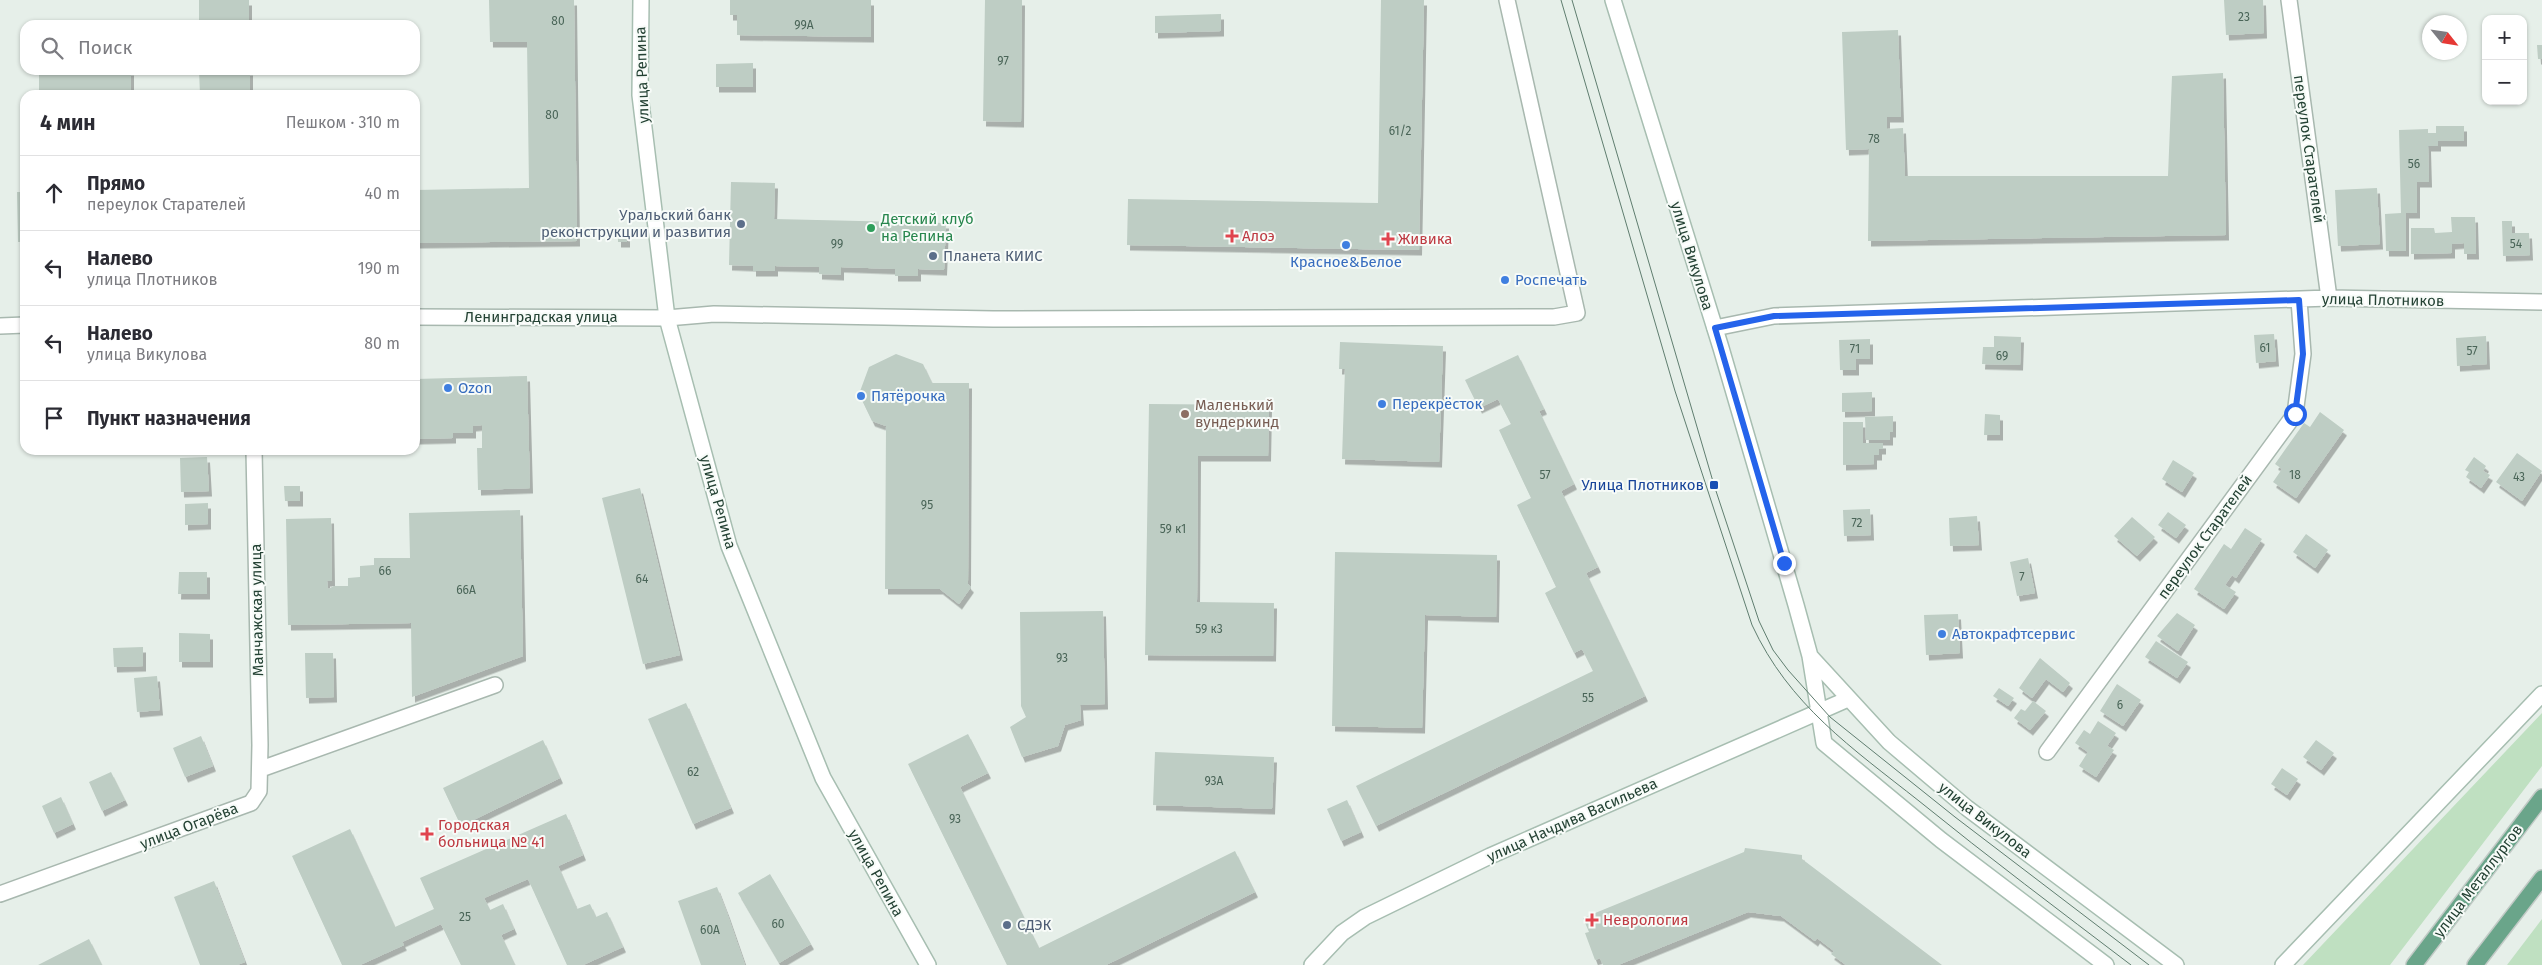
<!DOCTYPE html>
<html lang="ru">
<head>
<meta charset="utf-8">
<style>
  :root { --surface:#fff; --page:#f7f7f7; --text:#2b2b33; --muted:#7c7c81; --line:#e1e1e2 }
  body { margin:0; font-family:"Fira Sans",sans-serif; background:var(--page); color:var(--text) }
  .controls { position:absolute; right:15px; top:15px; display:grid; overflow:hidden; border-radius:10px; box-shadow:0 1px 4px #0004 }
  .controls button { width:45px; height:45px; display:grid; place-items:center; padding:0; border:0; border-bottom:1px solid var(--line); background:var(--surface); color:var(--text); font:25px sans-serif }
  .compass { position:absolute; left:2422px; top:15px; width:45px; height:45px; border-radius:50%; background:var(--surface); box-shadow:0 1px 4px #0004; rotate:120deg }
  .stop { position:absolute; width:15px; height:15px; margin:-11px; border:4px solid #2563eb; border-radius:50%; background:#fff }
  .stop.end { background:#2563eb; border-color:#fff; box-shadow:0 1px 5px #0008 }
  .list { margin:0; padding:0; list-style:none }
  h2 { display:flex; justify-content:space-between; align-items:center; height:65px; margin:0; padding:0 20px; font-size:21px }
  h2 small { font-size:16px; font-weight:400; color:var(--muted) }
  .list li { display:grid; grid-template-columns:32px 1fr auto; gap:15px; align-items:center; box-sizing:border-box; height:75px; padding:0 20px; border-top:1px solid var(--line) }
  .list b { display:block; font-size:19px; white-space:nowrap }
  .list p { margin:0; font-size:16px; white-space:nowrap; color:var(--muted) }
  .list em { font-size:16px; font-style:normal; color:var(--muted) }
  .icon { flex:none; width:28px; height:28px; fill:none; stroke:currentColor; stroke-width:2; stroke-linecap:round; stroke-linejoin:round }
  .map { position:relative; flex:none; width:2542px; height:965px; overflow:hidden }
  .search { position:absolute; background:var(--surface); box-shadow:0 1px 4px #0004; left:20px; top:20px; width:400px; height:55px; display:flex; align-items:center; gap:12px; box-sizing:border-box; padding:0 18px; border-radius:15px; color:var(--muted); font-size:19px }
  .panel { position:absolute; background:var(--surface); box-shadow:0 1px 4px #0004; left:20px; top:90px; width:400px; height:365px; border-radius:15px }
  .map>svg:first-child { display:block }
</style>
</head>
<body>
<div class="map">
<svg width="2542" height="965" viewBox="0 0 2542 965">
  <defs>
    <filter id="shadow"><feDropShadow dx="3" dy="5.5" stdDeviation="0" flood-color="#0004"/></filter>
  </defs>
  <rect width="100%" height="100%" fill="#e6efe9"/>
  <path fill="#bfe0c1" d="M 2542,713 L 2542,766 L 2390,965 L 2303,965 Z
    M 2542,919 L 2542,965 L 2507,965 Z"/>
  <path fill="#becdc4" filter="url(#shadow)" d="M 199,0 L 249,0 L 249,25 L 199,25 Z
    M 489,0 L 574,0 L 577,241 L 415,243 L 415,190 L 529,188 L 527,42 L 490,42 Z
    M 730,0 L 871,0 L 871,37 L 737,35 L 737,15 L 730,15 Z
    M 985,0 L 1022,0 L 1021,122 L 983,121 Z
    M 1381,0 L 1424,0 L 1419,250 L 1127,245 L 1128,199 L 1378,203 Z
    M 2224,0 L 2263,0 L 2264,33 L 2226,35 Z
    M 1221,14 L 1221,31 L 1155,33 L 1155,16 Z
    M 130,22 L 130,25 L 39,25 L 38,23 Z
    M 1898,30 L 1901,117 L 1887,117 L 1887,129 L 1903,128 L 1905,176 L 2168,176 L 2172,76 L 2223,73 L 2226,235 L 1868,241 L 1869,149 L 1846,150 L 1842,32 Z
    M 2537,45 L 2542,45 L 2542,59 L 2538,59 Z
    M 753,63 L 753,87 L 716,87 L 716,64 Z
    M 39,70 L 131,70 L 131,95 L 39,95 Z
    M 199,70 L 250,70 L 250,95 L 200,95 Z
    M 2436,126 L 2464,126 L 2464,141 L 2438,141 L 2438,146 L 2428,146 L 2429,182 L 2417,182 L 2417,213 L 2406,213 L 2406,251 L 2386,251 L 2385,214 L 2401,213 L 2399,130 L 2428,129 L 2428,133 L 2436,133 Z
    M 731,182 L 775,183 L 774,219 L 946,223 L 944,270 L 918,269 L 918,276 L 895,276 L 895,269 L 841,267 L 841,275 L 819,274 L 819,267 L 775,266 L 775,271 L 753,271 L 753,266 L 729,265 Z
    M 2377,188 L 2380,244 L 2338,246 L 2335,190 Z
    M 17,192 L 25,192 L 25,242 L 18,242 Z
    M 2451,217 L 2475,217 L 2476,254 L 2464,254 L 2464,243 L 2452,244 L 2452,253 L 2411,254 L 2411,228 L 2434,228 L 2435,233 L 2452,232 Z
    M 2502,221 L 2512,221 L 2512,233 L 2529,233 L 2530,255 L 2503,256 Z
    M 618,230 L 627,230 L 627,242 L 618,242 Z
    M 2274,334 L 2276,361 L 2256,363 L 2254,335 Z
    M 1994,336 L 2021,337 L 2020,365 L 1982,364 L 1983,347 L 1994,347 Z
    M 2486,336 L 2487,364 L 2457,366 L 2456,338 Z
    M 1870,339 L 1870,359 L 1856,359 L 1856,370 L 1840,370 L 1839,340 Z
    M 1340,342 L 1443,346 L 1439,462 L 1342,459 L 1345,369 L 1339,369 Z
    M 896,354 L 923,364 L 932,383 L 969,383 L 968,584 L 971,587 L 959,604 L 940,589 L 885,589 L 886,426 L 872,421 L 859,394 L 869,367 Z
    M 1518,355 L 1544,409 L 1539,411 L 1574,484 L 1561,491 L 1598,567 L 1586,573 L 1645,696 L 1376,826 L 1356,786 L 1593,671 L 1582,649 L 1574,653 L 1545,593 L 1556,587 L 1517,505 L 1531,498 L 1499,430 L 1511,424 L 1498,399 L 1479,408 L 1465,380 Z
    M 527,376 L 530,488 L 478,490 L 477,448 L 482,448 L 482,425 L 473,426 L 473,433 L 453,433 L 453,438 L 415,439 L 415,379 Z
    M 1872,392 L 1872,411 L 1842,412 L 1842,393 Z
    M 1149,404 L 1269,405 L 1268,456 L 1198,456 L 1197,602 L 1274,603 L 1273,656 L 1145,655 Z
    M 2320,412 L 2344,430 L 2296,498 L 2273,482 L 2282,469 L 2275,464 L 2304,423 L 2310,427 Z
    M 1985,414 L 2000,415 L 2000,435 L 1984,435 Z
    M 1893,416 L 1893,432 L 1890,432 L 1890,440 L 1866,440 L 1865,417 Z
    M 1843,422 L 1863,422 L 1863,443 L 1883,443 L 1883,449 L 1879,449 L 1879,455 L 1874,455 L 1874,464 L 1843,465 Z
    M 2517,453 L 2542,471 L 2522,501 L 2496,482 Z
    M 207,457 L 209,491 L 181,492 L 180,458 Z
    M 2474,457 L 2486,466 L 2483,471 L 2490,475 L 2481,488 L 2466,477 L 2469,472 L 2465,470 Z
    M 2173,460 L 2194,473 L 2182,492 L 2162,479 Z
    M 284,486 L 300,486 L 300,501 L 285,501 Z
    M 640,488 L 680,655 L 643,664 L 602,498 Z
    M 208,503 L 208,524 L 185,525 L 185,504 Z
    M 1870,509 L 1871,535 L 1844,536 L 1843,510 Z
    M 520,510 L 523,656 L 412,697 L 411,623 L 288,625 L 286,519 L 331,518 L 332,581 L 327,581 L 328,589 L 334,586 L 348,586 L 348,578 L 360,577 L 360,566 L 374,565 L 374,558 L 410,558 L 409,513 Z
    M 2168,512 L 2186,525 L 2176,538 L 2158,525 Z
    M 1977,516 L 1979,545 L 1950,546 L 1949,518 Z
    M 2132,517 L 2155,537 L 2137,556 L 2114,536 Z
    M 2245,528 L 2262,539 L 2236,578 L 2232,575 L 2225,585 L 2236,592 L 2224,609 L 2194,589 L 2224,544 L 2231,549 Z
    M 2306,534 L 2328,550 L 2315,568 L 2293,552 Z
    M 1335,552 L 1497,555 L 1496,617 L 1425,615 L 1422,728 L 1332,726 Z
    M 2028,558 L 2035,593 L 2017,596 L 2010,562 Z
    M 179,572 L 207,572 L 207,594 L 178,594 Z
    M 1103,611 L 1105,704 L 1080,705 L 1081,720 L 1065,725 L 1058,746 L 1022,757 L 1010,727 L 1026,717 L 1021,706 L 1020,612 Z
    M 2177,613 L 2195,625 L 2178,651 L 2157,636 Z
    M 1958,614 L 1960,653 L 1926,655 L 1924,615 Z
    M 179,633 L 210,634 L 210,662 L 179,662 Z
    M 2156,641 L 2188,662 L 2177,678 L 2145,657 Z
    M 143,647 L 143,666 L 114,667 L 113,648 Z
    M 305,653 L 333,653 L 334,697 L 306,698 Z
    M 2040,658 L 2070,683 L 2063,692 L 2046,679 L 2032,698 L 2019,688 Z
    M 157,676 L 160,710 L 137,712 L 134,678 Z
    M 2117,684 L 2141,700 L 2123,726 L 2100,711 Z
    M 1999,688 L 2014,698 L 2008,706 L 1993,696 Z
    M 2033,701 L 2046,711 L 2030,730 L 2014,718 L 2021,709 L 2025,711 Z
    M 686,703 L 731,808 L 693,824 L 648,719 Z
    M 2098,721 L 2116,733 L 2107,746 L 2114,750 L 2096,777 L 2079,766 L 2088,752 L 2075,743 L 2084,730 L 2090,734 Z
    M 968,734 L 988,773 L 960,787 L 1039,948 L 1235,851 L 1255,892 L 1106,965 L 1007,965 L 908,764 Z
    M 201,736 L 213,766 L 185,777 L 173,748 Z
    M 543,740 L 560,778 L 461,826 L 443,788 Z
    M 2316,740 L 2334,753 L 2321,770 L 2303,757 Z
    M 1155,752 L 1274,757 L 1272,809 L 1153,805 Z
    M 2282,768 L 2298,779 L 2287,795 L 2271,784 Z
    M 111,772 L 125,800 L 102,811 L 89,782 Z
    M 61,797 L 73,824 L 54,833 L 42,806 Z
    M 1347,800 L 1361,832 L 1341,841 L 1327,809 Z
    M 566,814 L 583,855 L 558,866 L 577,909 L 590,904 L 596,917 L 607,912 L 623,947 L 583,965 L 567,965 L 528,879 L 484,898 L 490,910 L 503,904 L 514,929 L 501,935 L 515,965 L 461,965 L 441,924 L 402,942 L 404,945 L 360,965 L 342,965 L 292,856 L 350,829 L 395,927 L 434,909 L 420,878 Z
    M 1745,848 L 1802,855 L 1802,859 L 1942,965 L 1846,965 L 1831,954 L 1834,951 L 1817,938 L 1815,941 L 1781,916 L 1748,912 L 1618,965 L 1603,965 L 1600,958 L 1595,960 L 1585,933 L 1589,932 L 1583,918 L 1744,852 Z
    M 770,874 L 811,944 L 779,963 L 738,893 Z
    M 214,881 L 245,962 L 237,965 L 200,965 L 174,897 Z
    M 717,887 L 727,913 L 745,965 L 701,965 L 678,901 Z
    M 89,939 L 102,965 L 38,965 Z"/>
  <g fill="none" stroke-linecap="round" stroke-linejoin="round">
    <g stroke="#a8b8af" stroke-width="18">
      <path id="street" d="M 2289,0 L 2329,298
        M 415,317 L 667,318 L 714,314 L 993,319 L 1554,317 L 1577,313 L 1507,0
        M 0,326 L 25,325
        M 1715,328 L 1774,316 L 2329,298 L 2542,302
        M 2047,752 L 2295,414 L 2303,354 L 2299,300
        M 261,769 L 495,685
        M 0,894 L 251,803 L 259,791 L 260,745 L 254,450"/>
    </g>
    <g stroke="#a7beb1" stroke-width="18">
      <path id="secondary" d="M 641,0 L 640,95 L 667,318 L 729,546 L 823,778 L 928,965
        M 1613,0 L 1721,348 L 1796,605 L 1810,656 L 1824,743 L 1941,840 L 2106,965
        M 1810,656 L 1889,742 L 1967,808 L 2176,965
        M 1312,965 L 1342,933 L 1365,917 L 1490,856 L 1848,699
        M 2283,965 L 2542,694"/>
    </g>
    <g stroke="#c2cac6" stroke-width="18">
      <path id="primary" d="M 2414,965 L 2542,797
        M 2475,965 L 2542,878"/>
    </g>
    <use href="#street" stroke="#fff" stroke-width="15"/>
    <use href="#secondary" stroke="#fff" stroke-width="15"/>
    <use href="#primary" stroke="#6aa58a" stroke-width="15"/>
    <path stroke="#5f7d6f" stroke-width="1" d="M 1561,0 L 1675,391 L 1752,625 C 1789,705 1852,748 1919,801 C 1988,857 2060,911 2131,965
      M 1572,0 L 1714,485 L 1759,621 L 1773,650 L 1788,670 L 1830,717 L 1955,817 L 2149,965"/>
  </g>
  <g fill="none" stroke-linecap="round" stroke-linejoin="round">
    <path stroke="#2563eb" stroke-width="6" d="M 1784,563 L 1715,328 L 1774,316 L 2299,300 L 2303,354 L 2295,414"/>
  </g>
  <g fill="#5c6f8a" stroke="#f7fbf8" stroke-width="2">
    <circle cx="741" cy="224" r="5"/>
    <circle cx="933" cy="256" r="5"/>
    <circle cx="1007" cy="925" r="5"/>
  </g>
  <circle fill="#2e9e5b" stroke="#f7fbf8" stroke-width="2" cx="871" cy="228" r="5"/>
  <g fill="#e0444e" stroke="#f7fbf8" stroke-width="2">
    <path d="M1229.5 228.5h5v5h5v5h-5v5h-5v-5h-5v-5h5z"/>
    <path d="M1385.5 231.5h5v5h5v5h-5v5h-5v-5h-5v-5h5z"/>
    <path d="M424.5 826.5h5v5h5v5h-5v5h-5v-5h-5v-5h5z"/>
    <path d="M1589.5 912.5h5v5h5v5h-5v5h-5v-5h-5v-5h5z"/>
  </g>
  <g fill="#3f7fe0" stroke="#f7fbf8" stroke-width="2">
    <circle cx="1346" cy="245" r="5"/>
    <circle cx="1505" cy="280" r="5"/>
    <circle cx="448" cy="388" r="5"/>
    <circle cx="861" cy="396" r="5"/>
    <circle cx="1382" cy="404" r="5"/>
    <circle cx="1942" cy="634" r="5"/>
  </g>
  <circle fill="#8d6e63" stroke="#f7fbf8" stroke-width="2" cx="1185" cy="414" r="5"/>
  <rect fill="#1a4fb4" stroke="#f7fbf8" stroke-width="2" x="1709" y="480" width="10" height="10" rx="2.5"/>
  <g text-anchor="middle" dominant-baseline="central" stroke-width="4" stroke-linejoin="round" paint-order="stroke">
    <g font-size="12" fill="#4a6558">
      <text x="2244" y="17">23</text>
      <text x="558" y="21">80</text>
      <text x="804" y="25">99А</text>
      <text x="1003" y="61">97</text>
      <text x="552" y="115">80</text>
      <text x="1400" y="131">61/2</text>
      <text x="1874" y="139">78</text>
      <text x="2414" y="164">56</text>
      <text x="837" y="244">99</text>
      <text x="2516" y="244">54</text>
      <text x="2265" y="348">61</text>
      <text x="1855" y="349">71</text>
      <text x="2472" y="351">57</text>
      <text x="2002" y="356">69</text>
      <text x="1545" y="475">57</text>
      <text x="2295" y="475">18</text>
      <text x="2519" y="477">43</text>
      <text x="927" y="505">95</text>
      <text x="1857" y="523">72</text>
      <text x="1173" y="529">59 к1</text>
      <text x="385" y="571">66</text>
      <text x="2022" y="577">7</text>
      <text x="642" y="579">64</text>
      <text x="466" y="590">66А</text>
      <text x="1209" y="629">59 к3</text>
      <text x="1062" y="658">93</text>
      <text x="1588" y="698">55</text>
      <text x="2120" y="705">6</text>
      <text x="693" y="772">62</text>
      <text x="1214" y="781">93А</text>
      <text x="955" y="819">93</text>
      <text x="465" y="917">25</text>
      <text x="778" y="924">60</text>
      <text x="710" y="930">60А</text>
    </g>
    <g font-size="15" fill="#244234" stroke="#f7fbf8">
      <text transform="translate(642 75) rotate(-92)">улица Репина</text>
      <text transform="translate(2309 149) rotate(82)">переулок Старателей</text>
      <text transform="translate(1692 256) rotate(73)">улица Викулова</text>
      <text transform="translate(2383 300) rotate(1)">улица Плотников</text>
      <text x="541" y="317">Ленинградская улица</text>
      <text transform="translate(718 502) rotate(74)">улица Репина</text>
      <text transform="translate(2205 537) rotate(-54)">переулок Старателей</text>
      <text transform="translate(257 610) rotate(-91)">Манчажская улица</text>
      <text transform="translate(1572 820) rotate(-24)">улица Начдива Васильева</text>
      <text transform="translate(1985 820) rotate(38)">улица Викулова</text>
      <text transform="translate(189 826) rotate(-21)">улица Огарёва</text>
      <text transform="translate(876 873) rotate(61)">улица Репина</text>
      <text transform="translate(2478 881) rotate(-53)">улица Металлургов</text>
    </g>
    <g font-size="15" fill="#4e5e75" stroke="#f7fbf8" text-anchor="start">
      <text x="731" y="215" text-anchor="end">Уральский банк<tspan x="731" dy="17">реконструкции и развития</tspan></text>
      <text x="943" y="256">Планета КИИС</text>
      <text x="1017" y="925">СДЭК</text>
    </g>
    <g font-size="15" fill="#27864d" stroke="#f7fbf8" text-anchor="start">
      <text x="881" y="219">Детский клуб<tspan x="881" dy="17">на Репина</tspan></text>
    </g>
    <g font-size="15" fill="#be3a42" stroke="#f7fbf8" text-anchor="start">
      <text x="1242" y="236">Алоэ</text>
      <text x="1398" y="239">Живика</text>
      <text x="438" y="825">Городская<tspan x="438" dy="17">больница № 41</tspan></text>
      <text x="1603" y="920">Неврология</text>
    </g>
    <g font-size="15" fill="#366cbe" stroke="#f7fbf8" text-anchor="start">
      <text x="1346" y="262" text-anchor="middle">Красное&amp;Белое</text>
      <text x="1515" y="280">Роспечать</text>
      <text x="458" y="388">Ozon</text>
      <text x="871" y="396">Пятёрочка</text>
      <text x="1392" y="404">Перекрёсток</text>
      <text x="1952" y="634">Автокрафтсервис</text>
    </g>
    <g font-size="15" fill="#785e54" stroke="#f7fbf8" text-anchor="start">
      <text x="1195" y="405">Маленький<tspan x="1195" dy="17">вундеркинд</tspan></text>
    </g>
    <g font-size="15" fill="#164399" stroke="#f7fbf8" text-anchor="end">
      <text x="1704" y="485">Улица Плотников</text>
    </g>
  </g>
</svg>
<div class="controls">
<button>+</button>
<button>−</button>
</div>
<svg class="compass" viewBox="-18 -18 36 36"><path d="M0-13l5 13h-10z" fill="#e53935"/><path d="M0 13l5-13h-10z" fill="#7c7c81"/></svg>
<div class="stop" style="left:2295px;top:414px"></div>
<div class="stop end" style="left:1784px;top:563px"></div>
<div class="search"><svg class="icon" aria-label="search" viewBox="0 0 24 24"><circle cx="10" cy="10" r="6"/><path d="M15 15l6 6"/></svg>Поиск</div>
<section class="panel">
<h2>4 мин<small>Пешком · 310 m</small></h2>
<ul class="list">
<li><svg class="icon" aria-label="ahead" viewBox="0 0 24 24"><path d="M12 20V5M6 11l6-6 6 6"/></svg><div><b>Прямо</b><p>переулок Старателей</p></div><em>40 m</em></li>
<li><svg class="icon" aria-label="left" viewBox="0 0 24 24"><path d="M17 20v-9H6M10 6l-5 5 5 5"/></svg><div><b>Налево</b><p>улица Плотников</p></div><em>190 m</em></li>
<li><svg class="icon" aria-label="left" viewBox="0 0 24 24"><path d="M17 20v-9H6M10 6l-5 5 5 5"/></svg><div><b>Налево</b><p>улица Викулова</p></div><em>80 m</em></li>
<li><svg class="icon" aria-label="arrive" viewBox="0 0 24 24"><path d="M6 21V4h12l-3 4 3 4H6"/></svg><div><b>Пункт назначения</b></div></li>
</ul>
</section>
</div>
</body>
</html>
